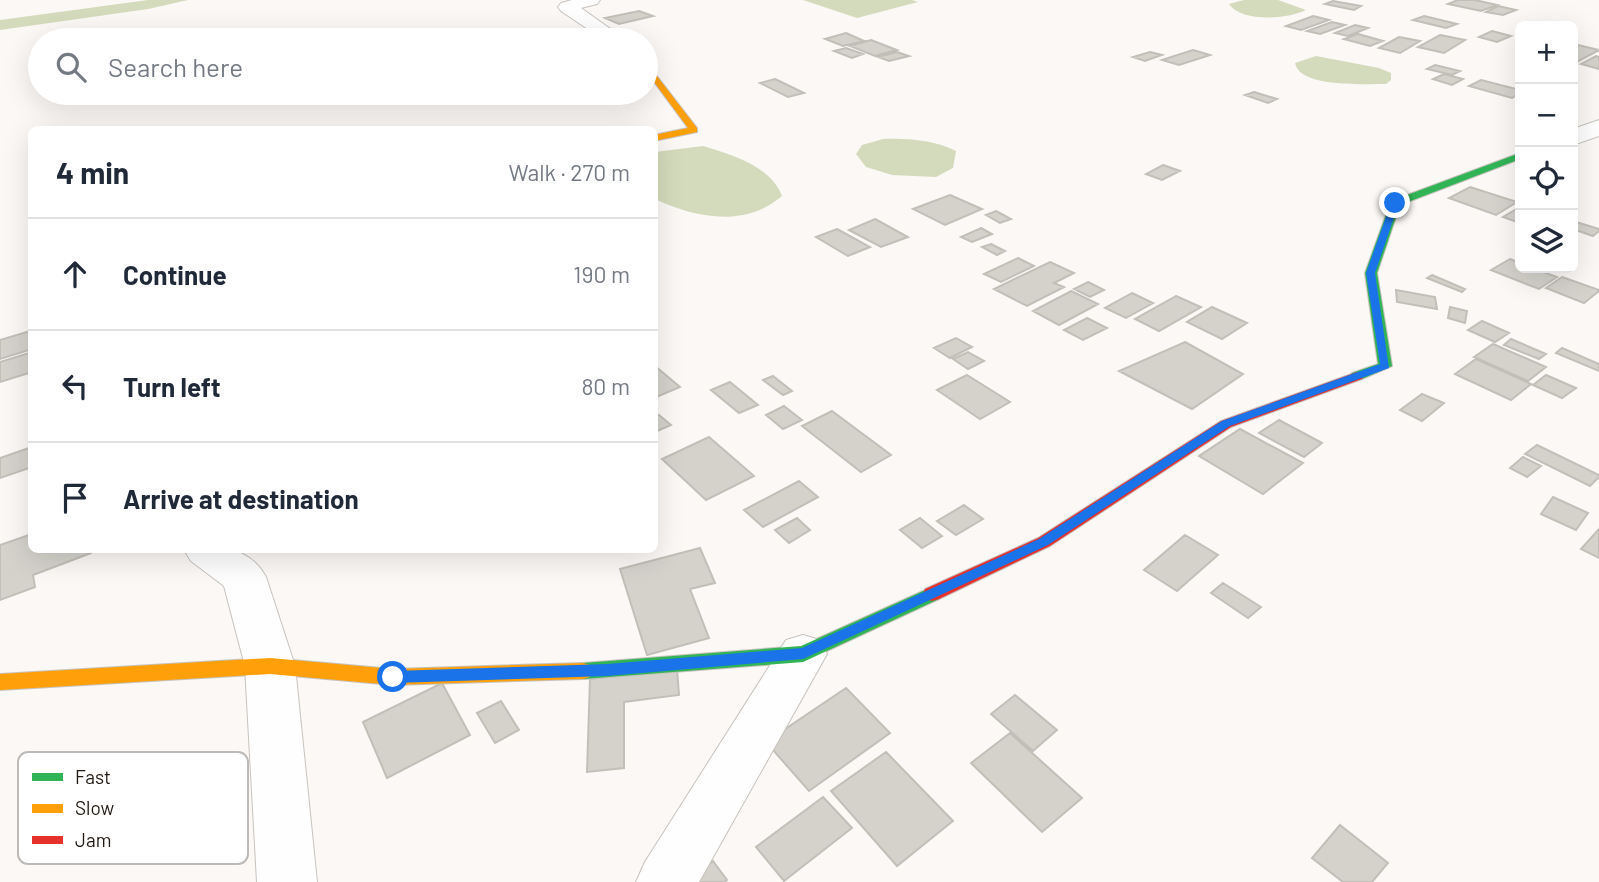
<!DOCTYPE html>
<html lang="en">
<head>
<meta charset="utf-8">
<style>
  :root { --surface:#fff; --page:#f6f6f7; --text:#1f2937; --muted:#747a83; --line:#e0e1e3 }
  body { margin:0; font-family:Barlow,sans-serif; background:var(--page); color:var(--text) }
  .controls { position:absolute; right:21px; top:21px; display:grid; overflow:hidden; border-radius:10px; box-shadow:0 7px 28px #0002 }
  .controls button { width:63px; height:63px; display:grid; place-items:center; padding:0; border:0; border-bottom:2px solid var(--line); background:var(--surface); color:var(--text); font:35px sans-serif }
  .stop { position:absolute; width:21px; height:21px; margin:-16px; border:5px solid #1a73e8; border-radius:50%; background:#fff }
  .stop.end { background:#1a73e8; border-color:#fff; box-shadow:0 2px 7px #0008 }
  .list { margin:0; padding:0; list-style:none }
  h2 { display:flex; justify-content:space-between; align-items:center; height:91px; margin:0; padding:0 28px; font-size:30px }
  h2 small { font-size:23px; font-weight:400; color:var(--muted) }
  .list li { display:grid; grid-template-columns:46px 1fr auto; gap:21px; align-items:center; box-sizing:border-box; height:112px; padding:0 28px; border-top:2px solid var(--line) }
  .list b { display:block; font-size:26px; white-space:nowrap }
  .list em { font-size:23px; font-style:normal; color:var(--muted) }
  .icon { flex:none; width:38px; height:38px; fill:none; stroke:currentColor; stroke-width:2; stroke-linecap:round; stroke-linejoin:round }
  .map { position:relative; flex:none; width:1599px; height:882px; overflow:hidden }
  .search { position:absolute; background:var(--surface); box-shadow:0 7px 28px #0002; left:28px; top:28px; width:630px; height:77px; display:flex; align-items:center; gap:18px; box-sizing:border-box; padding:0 24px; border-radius:38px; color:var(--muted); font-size:26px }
  .panel { position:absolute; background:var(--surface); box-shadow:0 7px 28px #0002; left:28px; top:126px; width:630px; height:427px; border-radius:10px }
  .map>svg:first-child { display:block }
</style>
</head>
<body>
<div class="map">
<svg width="1599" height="882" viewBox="0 0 1599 882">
  <rect width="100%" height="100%" fill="#fbf8f5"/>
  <path fill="#d4dbbc" d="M 148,0 L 188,0 L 148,9 L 0,30 L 0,20 Z
    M 803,0 L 912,0 L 918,2 L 857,18 Z
    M 1244,0 L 1278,0 L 1306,10 C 1288,19 1242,23 1229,4 Z
    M 1316,56 L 1379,68 L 1391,73 L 1391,80 L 1386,84 C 1366,84 1299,88 1295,63 Z
    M 883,139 C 907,138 934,140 956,151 L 953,168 L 936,177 L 892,175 L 866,167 L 856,154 L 862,145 Z
    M 703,146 C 732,155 771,166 782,196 C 745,228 695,218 655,199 L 655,152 Z"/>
  <path fill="#d4d2cb" stroke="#c2bfb8" stroke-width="2" d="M 1458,0 L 1475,0 L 1497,5 L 1481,11 L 1448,4 Z
    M 1333,1 L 1361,6 L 1354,10 L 1325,4 Z
    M 1498,6 L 1516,10 L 1503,15 L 1486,12 Z
    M 639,11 L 653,16 L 619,24 L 605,18 Z
    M 1313,16 L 1329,20 L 1301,30 L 1286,26 Z
    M 1424,16 L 1457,24 L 1446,28 L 1413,20 Z
    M 1332,22 L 1345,25 L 1320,34 L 1307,31 Z
    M 1355,25 L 1368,28 L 1348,36 L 1335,33 Z
    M 1492,31 L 1511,36 L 1497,42 L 1479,37 Z
    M 846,33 L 864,41 L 843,46 L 825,39 Z
    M 1358,34 L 1383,41 L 1370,46 L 1344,39 Z
    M 1440,35 L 1465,40 L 1444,53 L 1418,47 Z
    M 1399,37 L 1420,41 L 1400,53 L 1379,48 Z
    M 871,40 L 897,50 L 875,56 L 850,46 Z
    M 1578,45 L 1599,50 L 1573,64 L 1573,48 Z
    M 846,48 L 863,54 L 852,58 L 834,51 Z
    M 1193,50 L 1210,55 L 1179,65 L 1162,60 Z
    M 897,52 L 909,56 L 889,61 L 878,57 Z
    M 1150,52 L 1162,55 L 1145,61 L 1133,57 Z
    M 1596,56 L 1599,57 L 1599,69 L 1581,64 Z
    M 1435,65 L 1460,71 L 1452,75 L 1427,69 Z
    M 1444,74 L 1463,79 L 1452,85 L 1433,79 Z
    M 775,79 L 804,93 L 788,97 L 760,83 Z
    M 1481,80 L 1520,90 L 1520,93 L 1512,98 L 1469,86 Z
    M 1254,92 L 1277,99 L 1268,103 L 1245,95 Z
    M 1163,165 L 1180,171 L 1162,180 L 1146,174 Z
    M 1470,187 L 1517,202 L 1496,215 L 1449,198 Z
    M 950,195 L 982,209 L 945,225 L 913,209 Z
    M 1520,207 L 1520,223 L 1503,217 Z
    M 996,211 L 1011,219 L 1000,223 L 986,215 Z
    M 875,219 L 908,237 L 881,247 L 849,230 Z
    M 1573,221 L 1599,229 L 1599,231 L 1593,236 L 1573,229 Z
    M 981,228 L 992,234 L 972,242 L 961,237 Z
    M 837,229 L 870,247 L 848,256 L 816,237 Z
    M 991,244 L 1005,251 L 997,255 L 982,247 Z
    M 1018,258 L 1034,266 L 1001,282 L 984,274 Z
    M 1510,259 L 1520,263 L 1520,268 L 1532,268 L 1557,277 L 1539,289 L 1491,270 Z
    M 1050,262 L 1074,273 L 1054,283 L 1064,287 L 1027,306 L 994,289 Z
    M 1432,275 L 1465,289 L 1462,292 L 1427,278 Z
    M 1562,277 L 1599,290 L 1599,291 L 1584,303 L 1546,288 Z
    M 1088,282 L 1104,290 L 1090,297 L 1074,289 Z
    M 1396,290 L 1435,297 L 1437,309 L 1397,302 Z
    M 1071,291 L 1098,304 L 1059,325 L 1033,311 Z
    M 1132,293 L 1153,303 L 1126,318 L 1105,308 Z
    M 1176,296 L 1201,307 L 1159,331 L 1135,319 Z
    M 1212,307 L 1247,323 L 1222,339 L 1187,322 Z
    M 1450,307 L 1467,311 L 1465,323 L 1448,318 Z
    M 1087,318 L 1107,328 L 1083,340 L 1064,330 Z
    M 1482,321 L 1509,333 L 1495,342 L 1468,330 Z
    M 30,331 L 32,349 L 0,359 L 0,340 Z
    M 956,338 L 972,347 L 950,358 L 934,348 Z
    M 1511,339 L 1546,354 L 1539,359 L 1504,345 Z
    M 1185,342 L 1243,374 L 1192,409 L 1119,371 Z
    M 1493,344 L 1546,367 L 1528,381 L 1474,357 Z
    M 1562,348 L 1599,364 L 1599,371 L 1556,353 Z
    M 32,352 L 32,372 L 0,382 L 0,362 Z
    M 968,352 L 984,361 L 968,369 L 953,359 Z
    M 1476,359 L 1531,384 L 1511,400 L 1455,374 Z
    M 654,366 L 655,366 L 680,387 L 654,398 Z
    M 967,375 L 1010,402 L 980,419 L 937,390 Z
    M 1546,375 L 1576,388 L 1562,398 L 1533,385 Z
    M 773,376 L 792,391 L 783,395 L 763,380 Z
    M 730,382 L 758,405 L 739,413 L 711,390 Z
    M 1422,394 L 1444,403 L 1422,421 L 1400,410 Z
    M 784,406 L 802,420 L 783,429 L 766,415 Z
    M 832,411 L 891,455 L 861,472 L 802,426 Z
    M 659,415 L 671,425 L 655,432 L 654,417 Z
    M 1279,420 L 1322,443 L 1304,457 L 1259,433 Z
    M 1240,429 L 1303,463 L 1263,494 L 1199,456 Z
    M 709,437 L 754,476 L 706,500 L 662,459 Z
    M 1537,445 L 1599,475 L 1599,477 L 1590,486 L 1525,454 Z
    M 32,447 L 32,467 L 0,478 L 0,458 Z
    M 1523,457 L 1541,466 L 1527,477 L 1510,468 Z
    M 799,481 L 818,497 L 763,527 L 744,510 Z
    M 1553,497 L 1588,513 L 1576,530 L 1541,514 Z
    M 964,505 L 983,519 L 956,535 L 937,521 Z
    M 797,518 L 810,530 L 789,543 L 775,530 Z
    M 920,518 L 942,536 L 922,548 L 900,530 Z
    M 1599,529 L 1599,558 L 1581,549 Z
    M 32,534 L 32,550 L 91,550 L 91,553 L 33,575 L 35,587 L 0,600 L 0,545 Z
    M 1185,535 L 1218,555 L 1177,591 L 1144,570 Z
    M 700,548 L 715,583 L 690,589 L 709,638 L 647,655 L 620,569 Z
    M 1223,583 L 1261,607 L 1248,618 L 1211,593 Z
    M 677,669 L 679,695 L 624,702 L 624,768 L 587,772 L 590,679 Z
    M 442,683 L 470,735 L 387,778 L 363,722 Z
    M 846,688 L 890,733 L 809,791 L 766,742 Z
    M 1015,695 L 1057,730 L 1033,751 L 991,714 Z
    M 501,701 L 519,730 L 495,743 L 477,713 Z
    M 1010,733 L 1082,798 L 1042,832 L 971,763 Z
    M 886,752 L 953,821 L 897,866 L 831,791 Z
    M 823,797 L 852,828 L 784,881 L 756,847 Z
    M 1340,825 L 1388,863 L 1372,882 L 1343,882 L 1312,858 Z
    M 713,861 L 727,880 L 724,882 L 683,882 Z"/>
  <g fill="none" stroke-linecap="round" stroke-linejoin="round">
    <g stroke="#c8c3bd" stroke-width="2">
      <path id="street" d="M 572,0 L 600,0 L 597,4 L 581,8 L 626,40 L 604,40 L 561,11 L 558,7 L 561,3 Z
        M 1599,120 L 1599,136 L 1573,145 L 1573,129 Z
        M 184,550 C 217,547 248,544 266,577 L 295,666 L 317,882 L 257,882 L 245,666 L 224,586 L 191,561 Z
        M 803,635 L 820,640 L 827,654 L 699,882 L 636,882 L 645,862 L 786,640 Z"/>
    </g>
    <g stroke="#c8c3bd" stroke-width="2">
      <path id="fast" d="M 1520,153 L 1520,159 L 1400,205 L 1377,273 L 1392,366 L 1362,379 L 1352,379 L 1350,376 L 1352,373 L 1378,364 L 1365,273 L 1391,201 Z
        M 932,587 L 939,589 L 941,594 L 939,599 L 803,662 L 583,679 L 576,677 L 573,671 L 576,665 L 583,663 L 801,646 Z"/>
    </g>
    <g stroke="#c8c3bd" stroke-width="2">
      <path id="slow" d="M 646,62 L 697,128 L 697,132 L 654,141 L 654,135 L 688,128 L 646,71 Z
        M 270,658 L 393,669 L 583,663 L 590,665 L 593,671 L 590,677 L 583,679 L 393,685 L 270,674 L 0,690 L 0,674 Z"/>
    </g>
    <g stroke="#c8c3bd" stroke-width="2">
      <path id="jam" d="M 1357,372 L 1362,373 L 1364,376 L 1362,379 L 1231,427 L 1050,546 L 939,599 L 932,601 L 925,599 L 923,594 L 925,589 L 1038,538 L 1221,421 Z"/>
    </g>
    <use href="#street" fill="#fefefe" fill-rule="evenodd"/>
    <use href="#fast" fill="#30b455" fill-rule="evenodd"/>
    <use href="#slow" fill="#ff9f0a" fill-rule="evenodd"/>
    <use href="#jam" fill="#e5322d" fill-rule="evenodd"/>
  </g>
  <path fill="#1a73e8" d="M 1395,201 L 1399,203 L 1375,273 L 1389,368 L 1230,426 L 1048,545 L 803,659 L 607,676 L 393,683 L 386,677 L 393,671 L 607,664 L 802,648 L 1039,539 L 1222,421 L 1380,364 L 1366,273 L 1391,203 Z"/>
  <rect x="18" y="752" width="230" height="112" rx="10" fill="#fff" stroke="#bdbab8" stroke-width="2"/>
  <rect x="32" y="773" width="31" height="8" fill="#30b455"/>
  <rect x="32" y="804" width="31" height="9" fill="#ff9f0a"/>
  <rect x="32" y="836" width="31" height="8" fill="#e5322d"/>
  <g font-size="19" fill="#221a12">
    <text x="75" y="784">Fast</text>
    <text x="75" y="815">Slow</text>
    <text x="75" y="847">Jam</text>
  </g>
</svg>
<div class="controls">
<button>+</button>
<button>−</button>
<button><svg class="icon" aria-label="locate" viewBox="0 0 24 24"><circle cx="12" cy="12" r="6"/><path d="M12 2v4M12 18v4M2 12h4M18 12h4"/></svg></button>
<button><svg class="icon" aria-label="layers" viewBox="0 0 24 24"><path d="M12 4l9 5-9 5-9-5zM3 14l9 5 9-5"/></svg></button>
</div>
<div class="stop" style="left:393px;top:677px"></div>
<div class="stop end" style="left:1395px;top:203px"></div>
<div class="search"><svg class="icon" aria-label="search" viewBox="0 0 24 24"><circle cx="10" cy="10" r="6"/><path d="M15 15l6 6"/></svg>Search here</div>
<section class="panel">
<h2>4 min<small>Walk · 270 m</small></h2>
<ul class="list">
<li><svg class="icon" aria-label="ahead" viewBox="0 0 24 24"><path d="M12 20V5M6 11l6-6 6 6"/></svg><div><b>Continue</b></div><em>190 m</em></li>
<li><svg class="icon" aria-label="left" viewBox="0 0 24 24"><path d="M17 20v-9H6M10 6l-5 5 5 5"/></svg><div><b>Turn left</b></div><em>80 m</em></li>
<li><svg class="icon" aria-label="arrive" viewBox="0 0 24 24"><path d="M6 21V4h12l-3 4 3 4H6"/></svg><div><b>Arrive at destination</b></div></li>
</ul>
</section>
</div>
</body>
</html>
